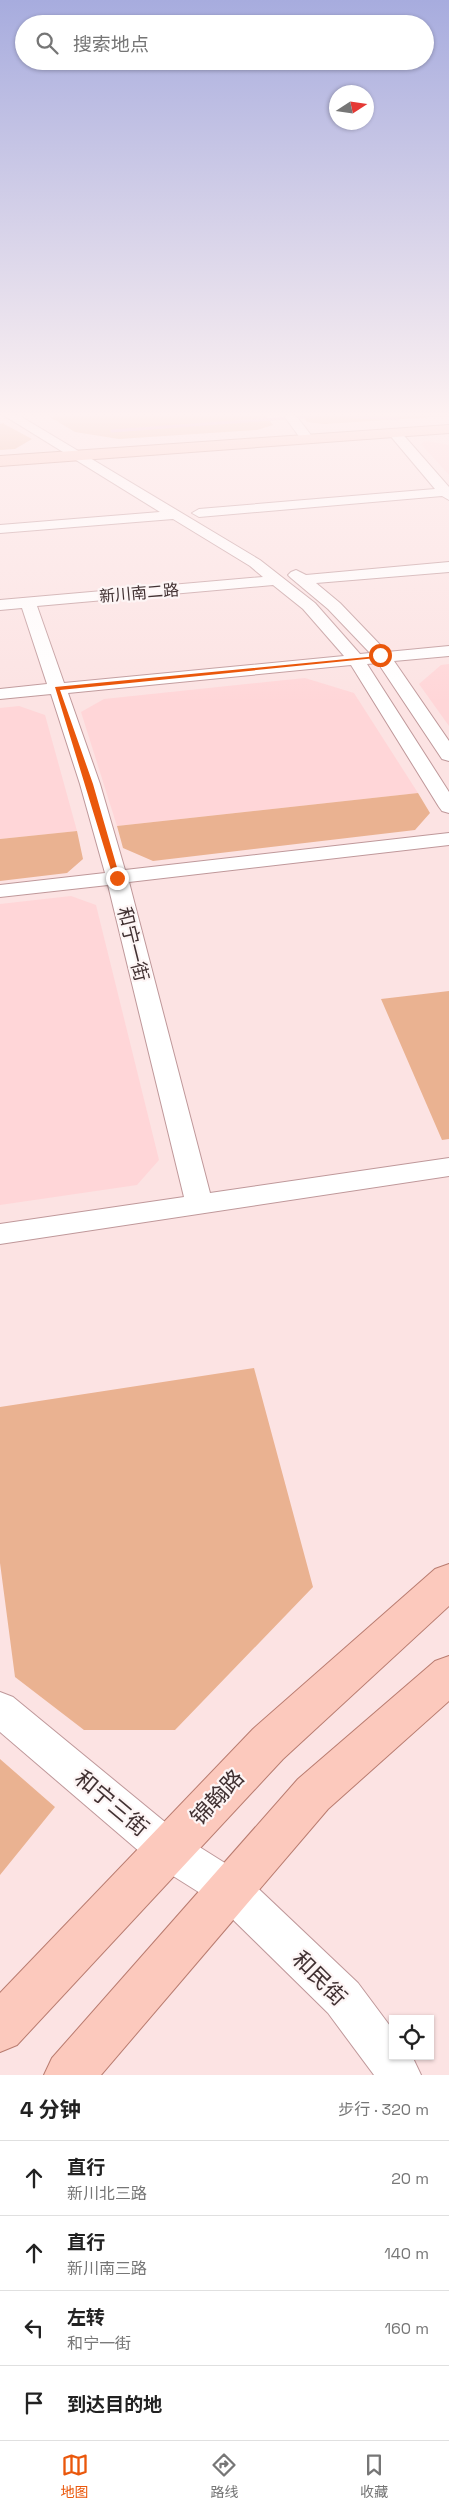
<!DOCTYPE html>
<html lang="zh">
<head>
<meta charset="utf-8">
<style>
  :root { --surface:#fff; --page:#f6f6f6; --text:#222; --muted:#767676; --line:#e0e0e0; --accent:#ea580c }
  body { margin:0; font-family:"Space Grotesk","Noto Sans SC",sans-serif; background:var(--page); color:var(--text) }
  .controls { position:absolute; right:15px; bottom:15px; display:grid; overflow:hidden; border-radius:0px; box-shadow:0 1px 4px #0004 }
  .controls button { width:45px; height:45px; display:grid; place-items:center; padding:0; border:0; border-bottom:1px solid var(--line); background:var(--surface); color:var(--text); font:25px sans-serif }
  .compass { position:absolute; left:329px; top:85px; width:45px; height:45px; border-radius:50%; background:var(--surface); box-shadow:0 1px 4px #0004; rotate:78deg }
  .stop { position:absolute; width:15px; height:15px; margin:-11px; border:4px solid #ea580c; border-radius:50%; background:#fff }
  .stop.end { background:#ea580c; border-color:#fff; box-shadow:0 1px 5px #0008 }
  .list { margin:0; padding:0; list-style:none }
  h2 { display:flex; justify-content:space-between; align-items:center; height:65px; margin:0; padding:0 20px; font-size:21px }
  h2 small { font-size:16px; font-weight:400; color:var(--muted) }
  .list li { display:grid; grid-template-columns:32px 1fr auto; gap:15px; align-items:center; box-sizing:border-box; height:75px; padding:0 20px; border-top:1px solid var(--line) }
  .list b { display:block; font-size:19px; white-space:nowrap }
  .list p { margin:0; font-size:16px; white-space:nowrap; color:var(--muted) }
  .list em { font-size:16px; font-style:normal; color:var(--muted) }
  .icon { flex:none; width:28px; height:28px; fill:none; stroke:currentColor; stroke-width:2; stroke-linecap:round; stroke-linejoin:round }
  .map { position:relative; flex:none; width:449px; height:2075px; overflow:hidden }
  .search { position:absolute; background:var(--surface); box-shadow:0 1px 4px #0004; left:15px; right:15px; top:15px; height:55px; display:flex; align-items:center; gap:12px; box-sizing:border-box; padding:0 18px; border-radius:28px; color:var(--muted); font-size:19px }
  .sheet { height:365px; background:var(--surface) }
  nav { display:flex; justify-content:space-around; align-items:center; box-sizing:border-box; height:70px; border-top:1px solid var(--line); background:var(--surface); font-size:14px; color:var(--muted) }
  nav a { display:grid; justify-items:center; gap:2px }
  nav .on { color:var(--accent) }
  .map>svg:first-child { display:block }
</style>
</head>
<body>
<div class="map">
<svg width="449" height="2075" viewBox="0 0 449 2075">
  <rect width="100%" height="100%" fill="#fce3e3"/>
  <path fill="#ffd6d8" d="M 426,441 L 449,445 L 449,475 L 421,444 Z
    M 449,664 L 449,726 L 419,684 L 441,665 Z
    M 305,678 L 354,693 L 418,793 L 117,826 L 81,712 L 104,699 Z
    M 19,706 L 45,715 L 77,831 L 0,839 L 0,708 Z
    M 71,896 L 96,905 L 159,1160 L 137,1185 L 0,1205 L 0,904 Z"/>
  <path fill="#eab291" d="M 113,413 L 264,413 L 273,425 L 257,430 L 119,439 L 75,432 L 50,417 Z
    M 300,413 L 449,413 L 449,416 L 324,424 L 307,422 Z
    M 4,423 L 4,424 L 32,439 L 15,449 L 0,450 L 0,424 Z
    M 418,793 L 430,813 L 415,830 L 153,861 L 123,848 L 117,826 Z
    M 77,831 L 83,859 L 67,873 L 0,881 L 0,839 Z
    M 449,991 L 449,1139 L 442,1140 L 381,999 Z
    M 254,1368 L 313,1587 L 175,1730 L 84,1730 L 15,1677 L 0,1563 L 0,1407 Z
    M 0,1759 L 55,1807 L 0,1875 Z"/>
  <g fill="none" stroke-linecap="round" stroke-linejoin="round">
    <path stroke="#e6a0d0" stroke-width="3" d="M 112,431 L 328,415 L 398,419"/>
    <g stroke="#bf989a" stroke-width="2">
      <path id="minor" d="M 0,413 L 15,413 L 260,560 L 315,603 L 360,654 L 370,653 L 328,609 L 291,578 L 288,575 L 291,572 L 296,570 L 306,575 L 449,562 L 449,572 L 316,583 L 340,603 L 387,652 L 449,646 L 449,656 L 394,661 L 449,741 L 449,761 L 442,759 L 378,663 L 367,664 L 449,792 L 449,813 L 442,811 L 439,807 L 351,665 L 68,693 L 100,784 L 125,870 L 449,833 L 449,845 L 129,882 L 210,1193 L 449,1158 L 449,1176 L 0,1244 L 0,1224 L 184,1197 L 108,885 L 0,897 L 0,885 L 105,873 L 80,784 L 51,694 L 0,699 L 0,689 L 47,684 L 22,608 L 0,610 L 0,600 L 263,577 L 250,566 L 173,519 L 0,533 L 0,525 L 160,512 ZM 273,585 L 303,609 L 344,656 L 64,683 L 37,606 Z
        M 282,413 L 294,413 L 314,439 L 313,442 L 303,442 Z
        M 394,429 L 399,430 L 449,487 L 449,500 L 442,496 L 199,517 L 192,513 L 199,509 L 435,489 L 388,433 Z
        M 0,1692 L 13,1697 L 182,1836 L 244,1875 L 358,1983 L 393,2030 L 393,2056 L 412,2056 L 421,2075 L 374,2075 L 328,2013 L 216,1903 L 154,1864 L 0,1732 Z"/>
    </g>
    <g stroke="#b97c70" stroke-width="2">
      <path id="major" d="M 449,425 L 449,433 L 0,466 L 0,456 Z
        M 449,1564 L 449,1606 L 283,1759 L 17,2045 L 0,2052 L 0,1993 L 253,1729 L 435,1569 Z
        M 449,1656 L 449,1701 L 328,1809 L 101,2075 L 44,2075 L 52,2058 L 298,1779 L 435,1661 Z"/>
    </g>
    <use href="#minor" fill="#fff" fill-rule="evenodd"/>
    <use href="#major" fill="#fcc9bd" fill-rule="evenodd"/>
  </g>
  <linearGradient id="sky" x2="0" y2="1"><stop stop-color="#a7acde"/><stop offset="0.59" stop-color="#fef2f2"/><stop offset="1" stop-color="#fef2f2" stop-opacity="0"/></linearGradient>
  <rect width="449" height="703" fill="url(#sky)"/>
  <path fill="#ea580c" d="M 378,654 L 386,657 L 60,690 L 93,784 L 120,878 L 114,880 L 55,687 L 378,656 Z"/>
  <g text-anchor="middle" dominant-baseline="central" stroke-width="4.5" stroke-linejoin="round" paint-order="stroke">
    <g font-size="16" fill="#413132" stroke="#fdf5f5">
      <text transform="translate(139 593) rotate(-5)">新川南二路</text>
    </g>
    <g font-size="19" fill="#413132" stroke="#fdf5f5">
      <text transform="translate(133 944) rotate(76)">和宁一街</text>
    </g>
    <g font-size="22" fill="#413132" stroke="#fdf5f5">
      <text transform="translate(217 1797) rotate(-47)">锦翰路</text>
      <text transform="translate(112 1803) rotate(40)">和宁三街</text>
      <text transform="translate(320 1978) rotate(45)">和民街</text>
    </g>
  </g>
</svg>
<div class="controls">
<button><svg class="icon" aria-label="locate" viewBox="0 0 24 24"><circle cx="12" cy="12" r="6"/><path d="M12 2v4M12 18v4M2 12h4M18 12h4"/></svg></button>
</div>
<svg class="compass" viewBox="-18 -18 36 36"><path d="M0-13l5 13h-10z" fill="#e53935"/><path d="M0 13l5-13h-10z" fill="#767676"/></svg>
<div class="stop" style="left:380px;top:655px"></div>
<div class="stop end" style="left:117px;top:878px"></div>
<div class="search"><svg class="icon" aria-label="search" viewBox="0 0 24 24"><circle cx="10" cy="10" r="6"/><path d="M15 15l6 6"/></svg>搜索地点</div>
</div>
<section class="sheet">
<h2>4 分钟<small>步行 · 320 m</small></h2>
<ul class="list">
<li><svg class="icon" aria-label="ahead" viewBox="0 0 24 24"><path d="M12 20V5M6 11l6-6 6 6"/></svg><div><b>直行</b><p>新川北三路</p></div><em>20 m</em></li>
<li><svg class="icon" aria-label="ahead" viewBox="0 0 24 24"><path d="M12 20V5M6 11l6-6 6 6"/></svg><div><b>直行</b><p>新川南三路</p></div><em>140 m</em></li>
<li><svg class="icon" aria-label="left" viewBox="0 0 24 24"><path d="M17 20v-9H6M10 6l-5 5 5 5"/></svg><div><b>左转</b><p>和宁一街</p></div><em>160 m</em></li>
<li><svg class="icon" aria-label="arrive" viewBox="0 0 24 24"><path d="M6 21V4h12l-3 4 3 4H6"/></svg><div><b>到达目的地</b></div></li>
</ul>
</section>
<nav>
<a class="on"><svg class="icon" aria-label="map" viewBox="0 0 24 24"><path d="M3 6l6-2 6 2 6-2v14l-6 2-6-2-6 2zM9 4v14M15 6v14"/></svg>地图</a>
<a><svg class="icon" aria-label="directions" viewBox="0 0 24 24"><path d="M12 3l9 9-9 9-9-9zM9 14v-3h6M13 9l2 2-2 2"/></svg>路线</a>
<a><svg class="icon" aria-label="saved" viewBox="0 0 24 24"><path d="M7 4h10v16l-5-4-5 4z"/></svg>收藏</a>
</nav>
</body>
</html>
